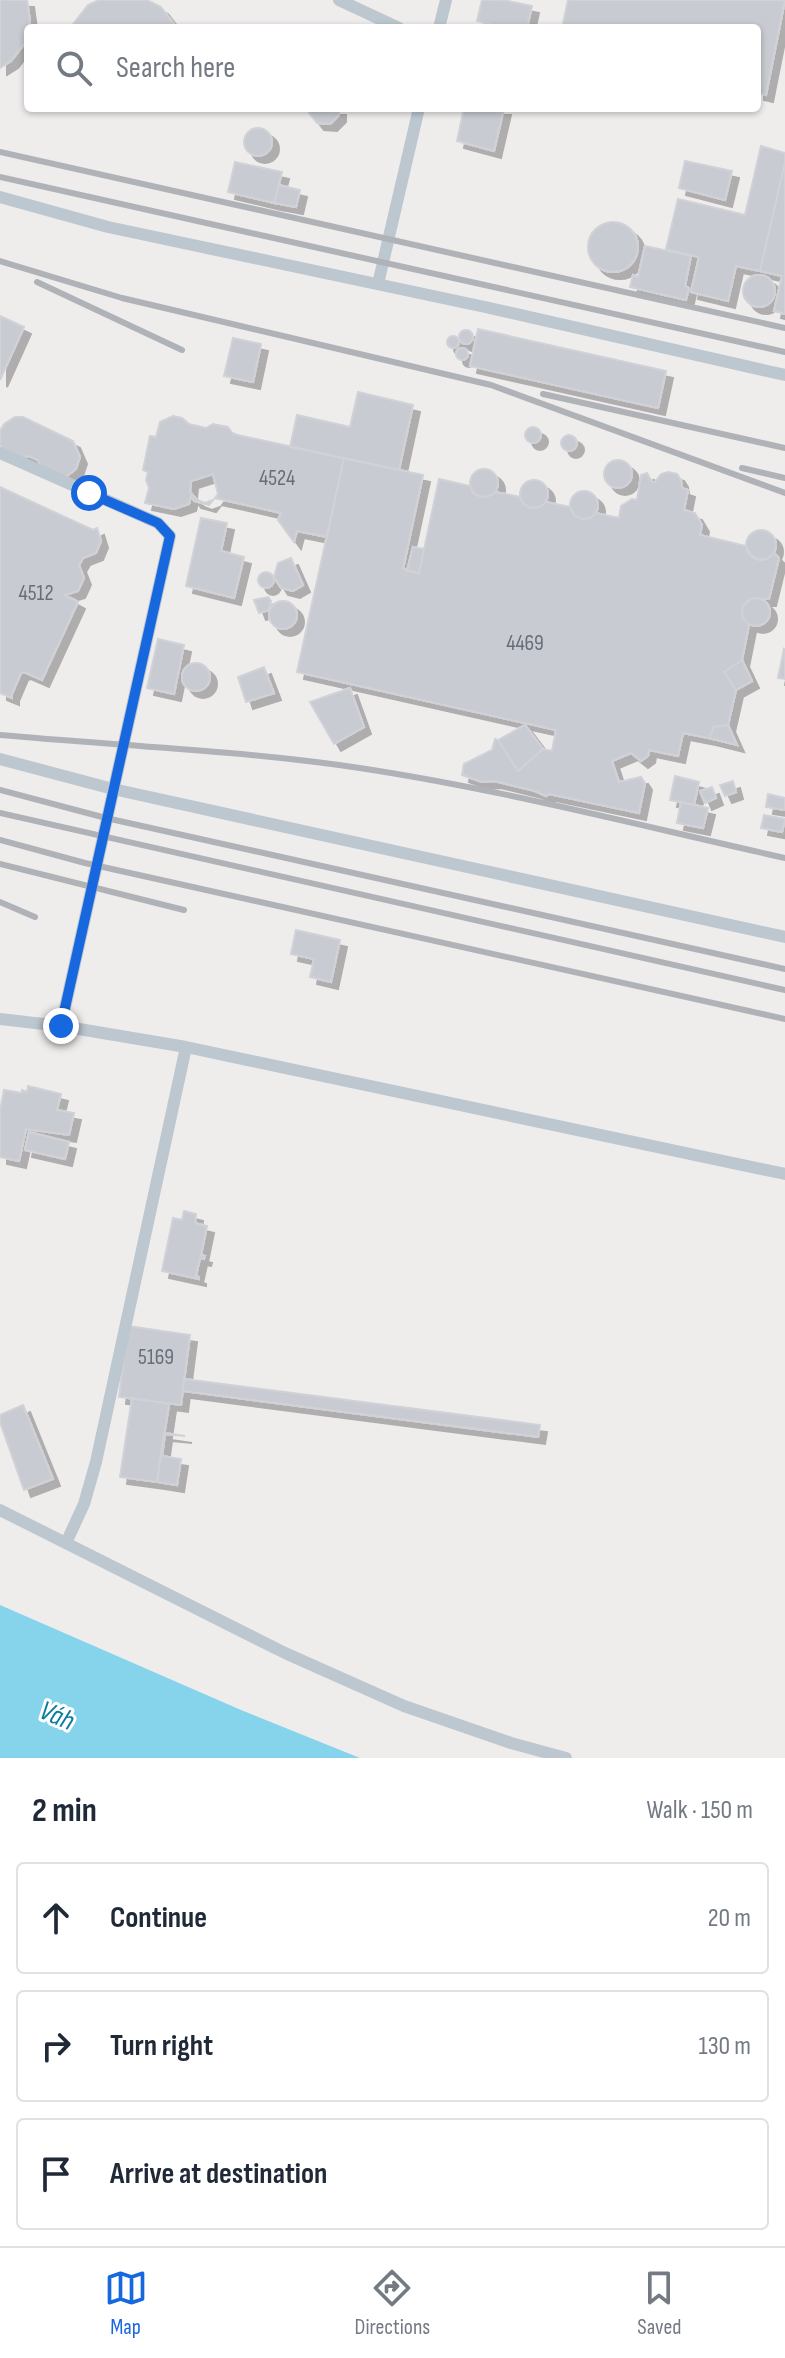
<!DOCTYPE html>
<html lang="en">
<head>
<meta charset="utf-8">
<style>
  :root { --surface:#fff; --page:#f2f2f3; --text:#1f2937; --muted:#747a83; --line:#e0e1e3; --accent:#1768df }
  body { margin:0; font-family:"Sofia Sans Condensed",sans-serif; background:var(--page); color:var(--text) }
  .stop { position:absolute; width:24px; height:24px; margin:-18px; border:6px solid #1768df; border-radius:50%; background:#fff }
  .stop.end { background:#1768df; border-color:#fff; box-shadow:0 2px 8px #0008 }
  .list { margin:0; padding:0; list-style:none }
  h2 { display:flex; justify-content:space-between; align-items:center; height:104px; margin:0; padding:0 32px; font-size:34px }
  h2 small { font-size:26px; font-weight:400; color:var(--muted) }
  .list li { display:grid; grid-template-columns:52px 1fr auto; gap:24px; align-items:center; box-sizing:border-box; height:112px; margin:0 16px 16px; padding:0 16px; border:2px solid var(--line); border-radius:8px }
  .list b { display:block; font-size:30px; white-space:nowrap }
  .list em { font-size:26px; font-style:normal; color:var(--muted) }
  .icon { flex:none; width:44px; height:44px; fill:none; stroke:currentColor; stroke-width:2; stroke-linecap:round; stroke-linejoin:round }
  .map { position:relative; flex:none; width:785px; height:1758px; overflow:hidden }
  .search { position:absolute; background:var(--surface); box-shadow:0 2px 6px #0004; left:24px; right:24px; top:24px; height:88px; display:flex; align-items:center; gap:20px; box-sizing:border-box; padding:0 28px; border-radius:8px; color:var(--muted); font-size:30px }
  .sheet { height:488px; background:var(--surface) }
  nav { display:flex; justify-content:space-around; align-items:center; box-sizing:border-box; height:112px; border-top:2px solid var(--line); background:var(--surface); font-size:22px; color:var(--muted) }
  nav a { display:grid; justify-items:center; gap:4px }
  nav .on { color:var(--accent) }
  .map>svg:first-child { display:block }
</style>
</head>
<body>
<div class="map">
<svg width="785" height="1758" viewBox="0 0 785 1758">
  <defs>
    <filter id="shadow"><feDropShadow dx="7" dy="7" stdDeviation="0" flood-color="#0004"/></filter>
  </defs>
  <rect width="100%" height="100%" fill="#efecec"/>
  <path fill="#86d4ec" d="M 0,1605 L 241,1710 L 360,1758 L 0,1758 Z"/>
  <path fill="#c9cbd2" stroke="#d0d2d8" stroke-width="2" filter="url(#shadow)" d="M 0,0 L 27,0 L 30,21 L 25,43 L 11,61 L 0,68 Z
    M 99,0 L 147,0 L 161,7 L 177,28 L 70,28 L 88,5 Z
    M 482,0 L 503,0 L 532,6 L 527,28 L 507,28 L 477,21 Z
    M 568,0 L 785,0 L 766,95 L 757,93 L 757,28 L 562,28 Z
    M 309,108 L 339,108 L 339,115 L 330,124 L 317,123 L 309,113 Z
    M 464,108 L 504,108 L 494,151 L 457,141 Z
    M244 142a14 14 0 1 1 28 0a14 14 0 1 1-28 0Z
    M 761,146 L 785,153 L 785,162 L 760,271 L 736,266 L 728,301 L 691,292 L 699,257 L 666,249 L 678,199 L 745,215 Z
    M 685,161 L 732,171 L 725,200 L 679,188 Z
    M 235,162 L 282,172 L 274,203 L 228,192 Z
    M 785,162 L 785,314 L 774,311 L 782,276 L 760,271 Z
    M 279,185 L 300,190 L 296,207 L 274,203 Z
    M588 247a25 25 0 1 1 50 0a25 25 0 1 1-50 0Z
    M 645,246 L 691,256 L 685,286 L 689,288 L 686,300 L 630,287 L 633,275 L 638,277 Z
    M743 291a16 16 0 1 1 32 0a16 16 0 1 1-32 0Z
    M 0,316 L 24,327 L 0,380 Z
    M 478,329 L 666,371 L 658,408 L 470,366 Z
    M459 337a7 7 0 1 1 14 0a7 7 0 1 1-14 0Z
    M447 342a6 6 0 1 1 12 0a6 6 0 1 1-12 0Z
    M 233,338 L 261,344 L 253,382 L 224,376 Z
    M456 354a6 6 0 1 1 12 0a6 6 0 1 1-12 0Z
    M 358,392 L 413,405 L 399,470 L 290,447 L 297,415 L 350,427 Z
    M 173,416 L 182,418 L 189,424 L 206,428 L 213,424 L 228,427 L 233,434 L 344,458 L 327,537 L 297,531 L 294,542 L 278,520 L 281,513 L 215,498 L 218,494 L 213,474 L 191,481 L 190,492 L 197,500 L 205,503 L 213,500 L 209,505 L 194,501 L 191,496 L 189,504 L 174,509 L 145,503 L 149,488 L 146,480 L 148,472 L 143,470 L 150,436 L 156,437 L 160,422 Z
    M 15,417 L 23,417 L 73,441 L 80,457 L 76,469 L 67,476 L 59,477 L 43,470 L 38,460 L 29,456 L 21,458 L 4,451 L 0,444 L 0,431 L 4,424 Z
    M525 435a8 8 0 1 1 16 0a8 8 0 1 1-16 0Z
    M561 443a8 8 0 1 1 16 0a8 8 0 1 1-16 0Z
    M 344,458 L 423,475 L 403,569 L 419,573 L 439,479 L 470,486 L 473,493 L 481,497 L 489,496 L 496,492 L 520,497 L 524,504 L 531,508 L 540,507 L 546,502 L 570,507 L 574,515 L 582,519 L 590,518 L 596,513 L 619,518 L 621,506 L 632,499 L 637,500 L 641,475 L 647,473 L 652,482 L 655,482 L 661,474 L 668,472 L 677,474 L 681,480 L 682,488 L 688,490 L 684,510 L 695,513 L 702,525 L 700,535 L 746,546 L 750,554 L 758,559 L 767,559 L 774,553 L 779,558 L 769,599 L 752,598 L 743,606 L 742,617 L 749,625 L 742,660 L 724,672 L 736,690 L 728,725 L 714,727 L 709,738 L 683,733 L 678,756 L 649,750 L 648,756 L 641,761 L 631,753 L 612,761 L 619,782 L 641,777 L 645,783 L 639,813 L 549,794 L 546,796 L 535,791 L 494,781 L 482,782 L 462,775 L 464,764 L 492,750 L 495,739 L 498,740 L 518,771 L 543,749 L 552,751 L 556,730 L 297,672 Z
    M604 474a14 14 0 1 1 28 0a14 14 0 1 1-28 0Z
    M470 483a14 14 0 1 1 28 0a14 14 0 1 1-28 0Z
    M520 494a14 14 0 1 1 28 0a14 14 0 1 1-28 0Z
    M 0,487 L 93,530 L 97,528 L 101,541 L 96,553 L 83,558 L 79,565 L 84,578 L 78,591 L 65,595 L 78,602 L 42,680 L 24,672 L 21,673 L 12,694 L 12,698 L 0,693 Z
    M570 505a14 14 0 1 1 28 0a14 14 0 1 1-28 0Z
    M 201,518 L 227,523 L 221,551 L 244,557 L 234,598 L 186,586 Z
    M746 545a15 15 0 1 1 30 0a15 15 0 1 1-30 0Z
    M 413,547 L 424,549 L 419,573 L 407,571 Z
    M 291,558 L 303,585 L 293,591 L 281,588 L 274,577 L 278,563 Z
    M258 580a8 8 0 1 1 16 0a8 8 0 1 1-16 0Z
    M 268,597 L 271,601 L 269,610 L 259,613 L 254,600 Z
    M742 612a14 14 0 1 1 28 0a14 14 0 1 1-28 0Z
    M269 615a14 14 0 1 1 28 0a14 14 0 1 1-28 0Z
    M 158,639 L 184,645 L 174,694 L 147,688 Z
    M 784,649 L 785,650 L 785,679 L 778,678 Z
    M 742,660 L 752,681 L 736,690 L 724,672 Z
    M182 677a14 14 0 1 1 28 0a14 14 0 1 1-28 0Z
    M 264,667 L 274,693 L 246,702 L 238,677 Z
    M 350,688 L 364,727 L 334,744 L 310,702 Z
    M 525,725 L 543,749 L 518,771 L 498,740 Z
    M 728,725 L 737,745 L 709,738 L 714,727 Z
    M 675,776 L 699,782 L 694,805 L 670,800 Z
    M 733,781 L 736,792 L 725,796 L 720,785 Z
    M 712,787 L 716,798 L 705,803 L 700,791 Z
    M 768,794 L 785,798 L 785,810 L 766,807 Z
    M 681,802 L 708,808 L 703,828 L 677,823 Z
    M 764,815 L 785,819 L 782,832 L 761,828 Z
    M 296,930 L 340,940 L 331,982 L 310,977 L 314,959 L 291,954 Z
    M 28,1086 L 61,1094 L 57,1110 L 74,1113 L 69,1135 L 26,1129 L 19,1161 L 0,1157 L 0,1111 L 4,1090 L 22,1093 L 22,1090 L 27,1092 Z
    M 29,1132 L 69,1142 L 65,1159 L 25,1150 Z
    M 184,1211 L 196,1214 L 195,1223 L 207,1226 L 201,1255 L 205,1256 L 204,1259 L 200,1258 L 196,1276 L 199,1277 L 199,1279 L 162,1271 L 173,1218 L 182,1220 Z
    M 128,1326 L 190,1335 L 181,1405 L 119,1397 Z
    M 184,1379 L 540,1425 L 538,1437 L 183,1391 Z
    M 132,1398 L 169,1404 L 157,1482 L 120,1477 Z
    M 23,1405 L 53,1479 L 24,1490 L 0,1422 L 0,1415 Z
    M 164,1433 L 185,1436 L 165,1434 L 162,1456 L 181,1459 L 177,1485 L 157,1482 Z"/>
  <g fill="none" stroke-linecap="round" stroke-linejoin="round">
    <path stroke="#bdc7cf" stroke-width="12" d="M 339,0 L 399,28
      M 439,28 L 446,0
      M 0,197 L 108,227 L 485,307 L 785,375
      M 378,284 L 419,108
      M 0,453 L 158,523 L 170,536 L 61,1026
      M 0,759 L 113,789 L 785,937
      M 0,1019 L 61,1026 L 186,1047 L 785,1174
      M 0,1510 L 285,1653 L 404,1706 L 511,1743 L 566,1758
      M 66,1543 L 84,1504 L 96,1462 L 186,1047"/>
    <path stroke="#afb2b7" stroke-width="6" d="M 0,152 L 785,328
      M 0,177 L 785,352
      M 0,261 L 122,298 L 491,385 L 785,493
      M 37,282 L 182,350
      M 543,394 L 785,448
      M 742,468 L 785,478
      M 0,735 C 113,745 227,750 339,765 C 489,786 637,825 785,858
      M 0,790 L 106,818 L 785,969
      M 0,813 L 785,990
      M 0,840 L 85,863 L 785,1019
      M 0,864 L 184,910
      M 0,902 L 35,917"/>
  </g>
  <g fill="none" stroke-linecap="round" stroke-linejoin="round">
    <path stroke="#1768df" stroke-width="10" d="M 61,1026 L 170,536 L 158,523 L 89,493"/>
  </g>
  <g text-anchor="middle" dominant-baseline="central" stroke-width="6" stroke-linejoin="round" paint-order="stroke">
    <g font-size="22" fill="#666e78">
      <text x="277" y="478">4524</text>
      <text x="36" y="593">4512</text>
      <text x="525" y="643">4469</text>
      <text x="156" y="1357">5169</text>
    </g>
    <g font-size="28" font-style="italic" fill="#0b7ca0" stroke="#fff">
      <text transform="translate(57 1716) rotate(23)">Váh</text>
    </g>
  </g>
</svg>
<div class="stop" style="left:89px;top:493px"></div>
<div class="stop end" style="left:61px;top:1026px"></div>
<div class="search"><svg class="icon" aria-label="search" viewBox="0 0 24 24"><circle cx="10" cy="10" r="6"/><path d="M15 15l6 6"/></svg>Search here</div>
</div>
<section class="sheet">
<h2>2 min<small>Walk · 150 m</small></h2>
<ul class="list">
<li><svg class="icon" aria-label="ahead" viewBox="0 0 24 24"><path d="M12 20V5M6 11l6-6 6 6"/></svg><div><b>Continue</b></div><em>20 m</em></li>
<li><svg class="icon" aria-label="right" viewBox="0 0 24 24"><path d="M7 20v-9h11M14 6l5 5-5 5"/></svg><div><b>Turn right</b></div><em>130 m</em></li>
<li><svg class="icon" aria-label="arrive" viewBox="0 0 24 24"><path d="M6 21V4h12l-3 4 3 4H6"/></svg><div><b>Arrive at destination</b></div></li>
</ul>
</section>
<nav>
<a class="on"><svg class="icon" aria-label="map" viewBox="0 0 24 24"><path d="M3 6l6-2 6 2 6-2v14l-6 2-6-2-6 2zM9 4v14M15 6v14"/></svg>Map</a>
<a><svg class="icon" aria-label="directions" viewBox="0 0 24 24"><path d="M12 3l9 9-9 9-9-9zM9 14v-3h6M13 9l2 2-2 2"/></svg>Directions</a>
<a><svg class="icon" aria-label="saved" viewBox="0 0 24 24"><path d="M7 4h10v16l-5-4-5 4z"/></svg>Saved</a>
</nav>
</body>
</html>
